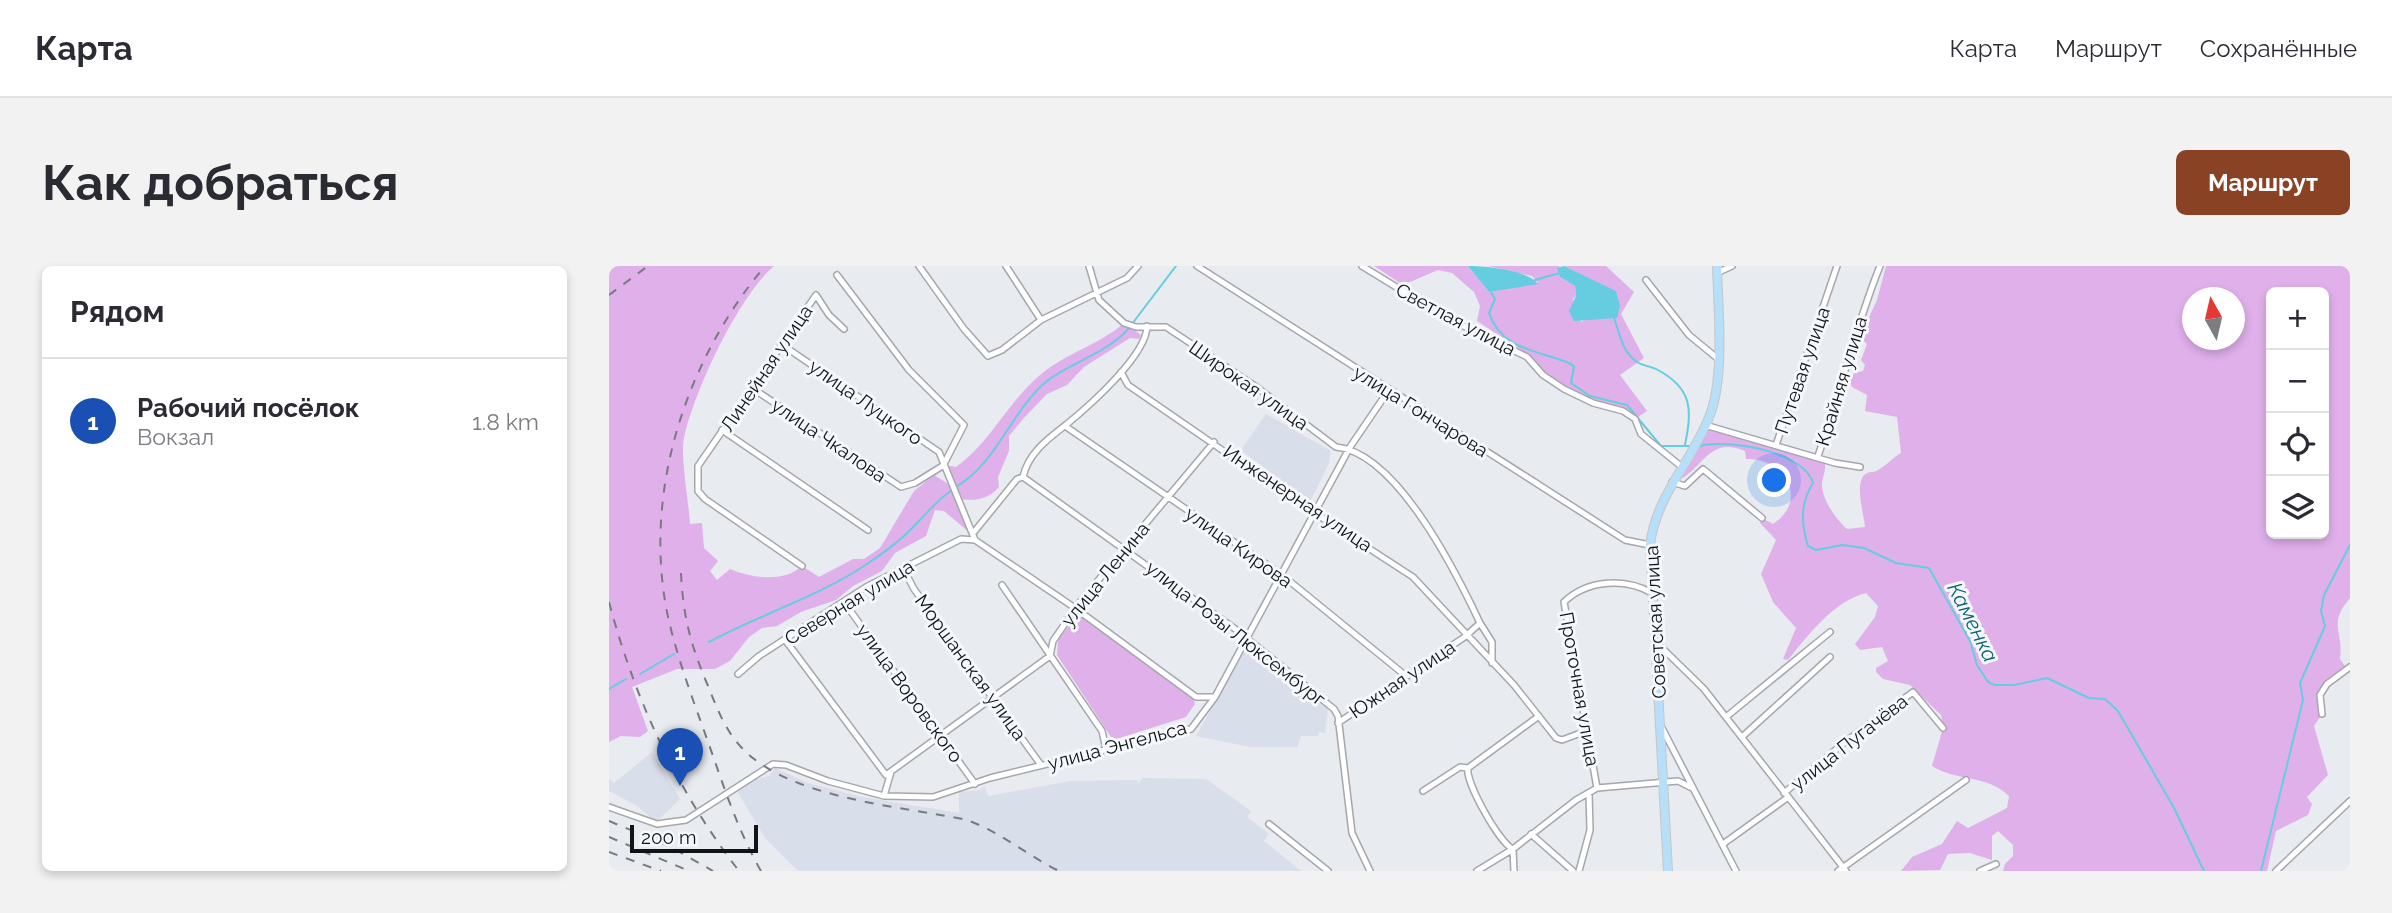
<!DOCTYPE html>
<html lang="ru">
<head>
<meta charset="utf-8">
<style>
  :root { --surface:#fff; --page:#f2f2f3; --text:#2b2b33; --muted:#7c7c81; --line:#e1e1e2; --accent:#8a4224 }
  body { margin:0; font-family:Raleway,sans-serif; background:var(--page); color:var(--text) }
  .controls { position:absolute; right:21px; top:21px; display:grid; overflow:hidden; border-radius:10px; box-shadow:0 4px 10px #0003 }
  .controls button { width:63px; height:63px; display:grid; place-items:center; padding:0; border:0; border-bottom:2px solid var(--line); background:var(--surface); color:var(--text); font:35px sans-serif }
  .compass { position:absolute; left:1573px; top:21px; width:63px; height:63px; border-radius:50%; background:var(--surface); box-shadow:0 4px 10px #0003; rotate:352deg }
  .scale { position:absolute; left:21px; bottom:18px; width:128px; box-sizing:border-box; padding-left:7px; border:4px solid #121315; border-top:0; font-size:19px; line-height:24px; white-space:nowrap; color:#121315; -webkit-text-stroke:5px #f5f8fd; paint-order:stroke }
  .you { position:absolute; left:1166px; top:215px; width:24px; height:24px; margin:-18px; border:5px solid #fff; border-radius:50%; background:#1a73e8; box-shadow:0 0 0 10px #1a73e833 }
  .badge { display:grid; place-items:center; width:46px; height:46px; border-radius:50%; background:var(--accent); color:#fff; font-size:23px; font-weight:700 }
  .pin { position:absolute; translate:-50% -58px; filter:drop-shadow(0 2px 4px #0008) }
  .pin::after { content:''; position:absolute; top:37px; width:24px; height:21px; background:inherit; clip-path:polygon(0 0,100% 0,50% 100%) }
  .list { margin:0; padding:0; list-style:none }
  h2 { display:flex; justify-content:space-between; align-items:center; height:91px; margin:0; padding:0 28px; font-size:30px }
  h2 small { font-size:23px; font-weight:400; color:var(--muted) }
  .list li { display:grid; grid-template-columns:46px 1fr auto; gap:21px; align-items:center; box-sizing:border-box; height:126px; padding:0 28px; border-top:2px solid var(--line) }
  .list b { display:block; font-size:26px; white-space:nowrap }
  .list p { margin:0; font-size:23px; white-space:nowrap; color:var(--muted) }
  .list em { font-size:23px; font-style:normal; color:var(--muted) }
  .icon { flex:none; width:38px; height:38px; fill:none; stroke:currentColor; stroke-width:2; stroke-linecap:round; stroke-linejoin:round }
  .map { position:relative; flex:none; width:1741px; height:605px; overflow:hidden; border-radius:10px }
  header { display:flex; align-items:center; gap:42px; box-sizing:border-box; height:98px; padding:0 35px; background:var(--surface); border-bottom:2px solid var(--line) }
  header strong { font-size:33px }
  nav { display:flex; gap:38px; margin-inline-start:auto; font-size:24px }
  .intro { display:flex; align-items:center; justify-content:space-between; box-sizing:border-box; height:168px; padding:0 42px }
  h1 { margin:0; font-size:49px }
  .button { padding:18px 32px; border-radius:10px; background:var(--accent); color:#fff; font-size:24px; font-weight:700 }
  main { display:flex; gap:42px; padding:0 42px }
  aside { flex:1; background:var(--surface); border-radius:10px; box-shadow:0 4px 10px #0003 }
  .map>svg:first-child { display:block }
</style>
</head>
<body>
<header>
<strong>Карта</strong>
<nav><a>Карта</a><a>Маршрут</a><a>Сохранённые</a></nav>
</header>
<div class="intro"><h1>Как добраться</h1><a class="button">Маршрут</a></div>
<main>
<aside>
<h2>Рядом<small></small></h2>
<ul class="list">
<li><span class="badge" style="background:#1a4fb4">1</span><div><b>Рабочий посёлок</b><p>Вокзал</p></div><em>1.8 km</em></li>
</ul>
</aside>
<div class="map">
<svg width="1741" height="605" viewBox="0 0 1741 605">
  <rect width="100%" height="100%" fill="#e8ebf0"/>
  <path fill="#d8deea" d="M 657,148 L 722,185 L 720,197 L 702,234 L 672,218 L 673,215 L 632,184 Z
    M 638,380 L 719,443 L 716,467 L 710,466 L 709,470 L 692,470 L 688,481 L 641,481 L 587,470 Z
    M 43,486 L 71,533 L 47,556 L 27,539 L 0,525 L 0,513 L 5,517 Z
    M 166,502 L 199,517 L 253,531 L 350,547 L 350,526 L 371,524 L 375,520 L 379,530 L 462,515 L 528,514 L 529,518 L 533,512 L 597,513 L 642,545 L 638,551 L 660,568 L 655,575 L 692,605 L 189,605 L 156,572 L 128,525 L 141,515 L 160,510 Z"/>
  <path fill="#e0b0eb" fill-rule="evenodd" d="M 0,0 L 165,0 C 129,31 85,125 75,172 C 71,190 80,237 81,258 L 93,257 L 95,282 L 109,295 L 101,305 L 108,314 L 121,303 C 142,312 175,317 193,300 L 210,311 L 244,293 L 255,293 L 271,282 L 305,225 L 325,209 L 341,219 L 335,199 L 347,201 C 381,177 399,136 431,109 C 457,87 490,79 515,57 L 532,69 L 530,73 L 521,72 L 475,101 L 458,119 L 438,128 L 415,152 L 400,170 L 400,185 L 389,211 L 390,221 C 379,234 366,235 349,233 L 361,267 L 335,245 L 326,244 L 317,270 L 286,287 L 273,305 L 244,320 L 227,334 L 192,346 L 168,360 L 153,362 L 140,371 L 121,395 L 106,403 L 68,403 L 23,421 L 39,465 L 31,471 L 12,470 L 0,476 Z
    M 765,0 L 859,0 L 880,26 L 929,17 L 923,10 L 879,0 L 950,0 L 951,11 L 966,20 L 967,30 L 964,33 L 972,56 L 978,52 L 996,51 L 1007,26 L 955,0 L 997,0 L 1025,26 L 1012,48 L 1035,92 L 1011,109 L 1038,145 L 1026,153 L 1014,145 L 984,137 L 934,109 L 915,86 L 868,55 L 871,40 L 865,26 L 843,7 L 829,4 L 794,19 Z
    M 1277,0 L 1741,0 L 1741,332 C 1718,359 1735,364 1731,393 L 1738,403 L 1711,429 L 1713,448 L 1705,460 L 1719,509 L 1698,531 L 1703,538 L 1699,549 L 1667,565 L 1658,605 L 1394,605 L 1396,598 L 1404,590 L 1404,579 L 1389,565 L 1383,570 L 1383,594 L 1361,587 L 1339,588 L 1331,604 L 1292,605 L 1303,591 L 1333,578 L 1348,555 L 1359,562 L 1398,542 L 1400,530 C 1377,508 1348,516 1323,500 L 1334,462 L 1332,449 L 1301,419 L 1274,413 L 1267,406 L 1267,402 L 1279,395 L 1273,381 L 1251,384 L 1246,378 L 1266,351 L 1269,340 L 1257,327 C 1225,335 1199,369 1179,394 L 1174,393 L 1187,362 L 1164,336 L 1152,308 L 1167,274 L 1151,257 L 1153,252 L 1164,258 C 1201,234 1175,191 1137,193 L 1136,185 C 1097,168 1093,209 1063,216 L 1096,159 L 1215,195 C 1218,203 1214,209 1213,217 C 1212,233 1227,253 1238,263 L 1256,261 C 1255,248 1244,214 1258,207 C 1263,205 1264,207 1269,204 C 1277,200 1283,192 1292,187 L 1288,151 L 1256,145 L 1258,129 L 1243,121 L 1240,113 L 1245,107 L 1254,105 L 1256,99 L 1252,94 L 1258,78 L 1251,71 L 1268,34 ZM 1662,26 L 1715,26 L 1715,268 L 1662,268 ZM 1584,32 L 1626,32 L 1626,74 L 1584,74 Z
    M 469,348 L 584,431 L 586,438 L 577,451 L 504,474 L 448,389 L 449,374 Z"/>
  <path fill="#66ccdf" d="M 859,0 C 876,0 919,4 929,18 L 880,26 Z
    M 955,0 L 1007,25 L 1011,40 L 1008,52 L 965,55 L 960,45 L 967,30 L 966,20 L 951,11 L 948,2 Z"/>
  <g fill="none" stroke-linecap="round" stroke-linejoin="round">
    <path stroke="#66ccdf" stroke-width="2" d="M 926,14 L 951,7
      M 882,26 L 886,33 L 880,47 C 893,85 930,84 962,98 L 965,101 L 962,117 L 981,130 L 1018,139 L 1052,180 L 1082,180
      M 1005,52 C 1011,68 1013,86 1028,96 C 1034,100 1042,100 1049,104 C 1084,123 1083,144 1076,179
      M 523,58 L 567,0
      M 1091,180 C 1119,173 1195,185 1204,217 C 1191,238 1192,257 1199,280 L 1207,284 L 1233,279 L 1255,282 L 1287,297 L 1320,302 L 1361,375 L 1368,399 L 1379,416 L 1386,419 L 1405,419 L 1438,412 L 1480,432 L 1496,433 L 1509,445 L 1565,542 L 1595,605
      M 347,221 C 389,196 401,146 438,115 C 464,95 499,87 520,62
      M 100,376 C 152,348 209,331 258,298 C 276,286 294,273 308,257 C 320,245 328,234 343,224
      M 31,408 L 65,388
      M 0,423 L 17,413
      M 1652,605 L 1694,434 L 1691,417 L 1716,360 L 1712,345 L 1715,329 L 1741,279"/>
    <g stroke="#a5a7ac" stroke-width="8">
      <path id="minor" d="M 310,0 L 355,63 L 379,90 L 393,84 L 432,54 L 518,12 L 529,0
        M 397,0 L 432,54
        M 480,0 L 490,34 L 515,57 L 527,61 L 557,61 L 646,120 L 727,181 C 787,186 847,306 871,357 L 857,370 L 729,457
        M 588,0 L 1016,274 L 1041,279
        M 753,0 L 838,52 L 918,91 L 934,109 L 955,123 L 984,137 L 1014,145 L 1026,153 L 1032,168 L 1073,201
        M 1108,7 L 1123,0
        M 228,9 L 300,104 L 355,159 L 336,196
        M 1037,14 L 1080,69 L 1108,92
        M 172,78 L 330,186 L 366,274
        M 512,106 L 519,119 L 684,233 L 804,311 L 905,419 L 947,472 L 953,474 L 977,465
        M 143,122 L 292,221 L 306,217 L 335,199
        M 1096,159 L 1226,197 L 1251,201
        M 456,160 L 673,309 L 797,410
        M 113,164 L 259,264
        M 1167,179 L 1228,0
        M 1209,190 C 1231,127 1246,62 1271,0
        M 414,211 L 629,365 L 725,443 L 729,450 L 743,567 L 761,605
        M 1063,216 L 1076,220 L 1094,203 L 1153,252
        M 365,266 L 408,213 L 414,211 C 419,187 440,172 458,158 C 480,140 538,89 538,60
        M 193,300 L 96,233 L 89,225 L 89,200 L 207,29 L 220,49 L 235,63
        M 294,302 L 305,323 L 432,499
        M 393,319 L 493,465 L 497,483
        M 235,336 L 366,518
        M 871,357 L 883,376 L 883,397
        M 177,375 L 277,509 L 441,390 L 444,375 L 471,336 L 605,176
        M 1046,375 L 1095,423 L 1237,605
        M 129,408 L 150,390 L 257,321 L 352,273 L 366,274 L 466,342 L 587,431 L 606,431
        M 1713,448 L 1711,429 L 1718,418 L 1741,401
        M 1117,451 L 1221,366
        M 1053,462 L 1127,605
        M 1133,471 L 1221,391
        M 859,502 C 856,516 891,578 904,583
        M 859,502 L 930,450
        M 988,522 L 955,336 C 979,313 1017,312 1043,327
        M 814,525 L 851,501 L 859,502
        M 1175,527 L 1236,476 L 1304,426 L 1334,462
        M 275,530 L 282,506
        M 0,541 L 48,558 L 77,554 L 164,498 L 177,499 L 219,515 L 275,530 L 324,531 L 381,512 L 582,463 L 606,431 L 741,181 L 773,134 L 787,129
        M 660,558 L 719,605
        M 922,568 L 964,605
        M 1114,578 L 1178,532
        M 904,583 L 905,605
        M 868,605 L 904,583 L 967,534 L 988,522 L 1069,515 L 1083,522
        M 970,605 L 981,564 L 980,527
        M 1229,605 L 1357,514
        M 1371,605 L 1387,598
        M 1667,605 L 1741,535"/>
    </g>
    <g stroke="#c6c6c7" stroke-width="10">
      <path id="primary" d="M 1059,605 L 1041,279 C 1047,229 1083,196 1101,149 C 1116,109 1109,43 1108,0"/>
    </g>
    <use href="#minor" stroke="#fff" stroke-width="5"/>
    <use href="#primary" stroke="#b7dff9" stroke-width="8"/>
    <path stroke="#787a7e" stroke-width="2" stroke-dasharray="9 9" stroke-linecap="butt" d="M 0,29 L 39,0
      M 72,307 C 74,351 82,380 99,420 C 108,442 116,464 132,481 C 180,533 291,540 358,554 C 391,566 418,589 450,605
      M 0,336 C 26,434 68,525 130,605
      M 0,555 L 60,580 L 104,605
      M 0,571 L 80,605
      M 0,586 L 52,605
      M 152,605 C 128,563 114,518 98,473 C 83,431 67,389 58,346 C 34,225 77,94 156,0"/>
  </g>
  <g text-anchor="middle" dominant-baseline="central" stroke-width="6" stroke-linejoin="round" paint-order="stroke">
    <g font-size="19" fill="#121315" stroke="#f5f8fd">
      <text transform="translate(847 53) rotate(28)">Светлая улица</text>
      <text transform="translate(157 102) rotate(-56)">Линейная улица</text>
      <text transform="translate(1193 104) rotate(-71)">Путевая улица</text>
      <text transform="translate(1232 115) rotate(-73)">Крайняя улица</text>
      <text transform="translate(640 119) rotate(35)">Широкая улица</text>
      <text transform="translate(257 136) rotate(35)">улица Луцкого</text>
      <text transform="translate(812 145) rotate(32)">улица Гончарова</text>
      <text transform="translate(220 174) rotate(34)">улица Чкалова</text>
      <text transform="translate(689 232) rotate(34)">Инженерная улица</text>
      <text transform="translate(630 281) rotate(35)">улица Кирова</text>
      <text transform="translate(496 308) rotate(-51)">улица Ленина</text>
      <text transform="translate(240 336) rotate(-31)">Северная улица</text>
      <text transform="translate(1046 356) rotate(-93)">Советская улица</text>
      <text transform="translate(627 367) rotate(38)">улица Розы Люксембург</text>
      <text transform="translate(362 401) rotate(54)">Моршанская улица</text>
      <text transform="translate(793 413) rotate(-34)">Южная улица</text>
      <text transform="translate(971 423) rotate(80)">Проточная улица</text>
      <text transform="translate(301 427) rotate(54)">улица Воровского</text>
      <text transform="translate(1240 476) rotate(-38)">улица Пугачёва</text>
      <text transform="translate(508 479) rotate(-15)">улица Энгельса</text>
    </g>
    <g font-size="21" font-style="italic" fill="#096370" stroke="#f5f8fd">
      <text transform="translate(1364 356) rotate(63)">Каменка</text>
    </g>
  </g>
</svg>
<div class="controls">
<button>+</button>
<button>−</button>
<button><svg class="icon" aria-label="locate" viewBox="0 0 24 24"><circle cx="12" cy="12" r="6"/><path d="M12 2v4M12 18v4M2 12h4M18 12h4"/></svg></button>
<button><svg class="icon" aria-label="layers" viewBox="0 0 24 24"><path d="M12 4l9 5-9 5-9-5zM3 14l9 5 9-5"/></svg></button>
</div>
<svg class="compass" viewBox="-18 -18 36 36"><path d="M0-13l5 13h-10z" fill="#e53935"/><path d="M0 13l5-13h-10z" fill="#7c7c81"/></svg>
<div class="scale">200 m</div>
<div class="you"></div>
<div class="pin badge" style="left:71px;top:520px;background:#1a4fb4">1</div>
</div>
</main>
</body>
</html>
